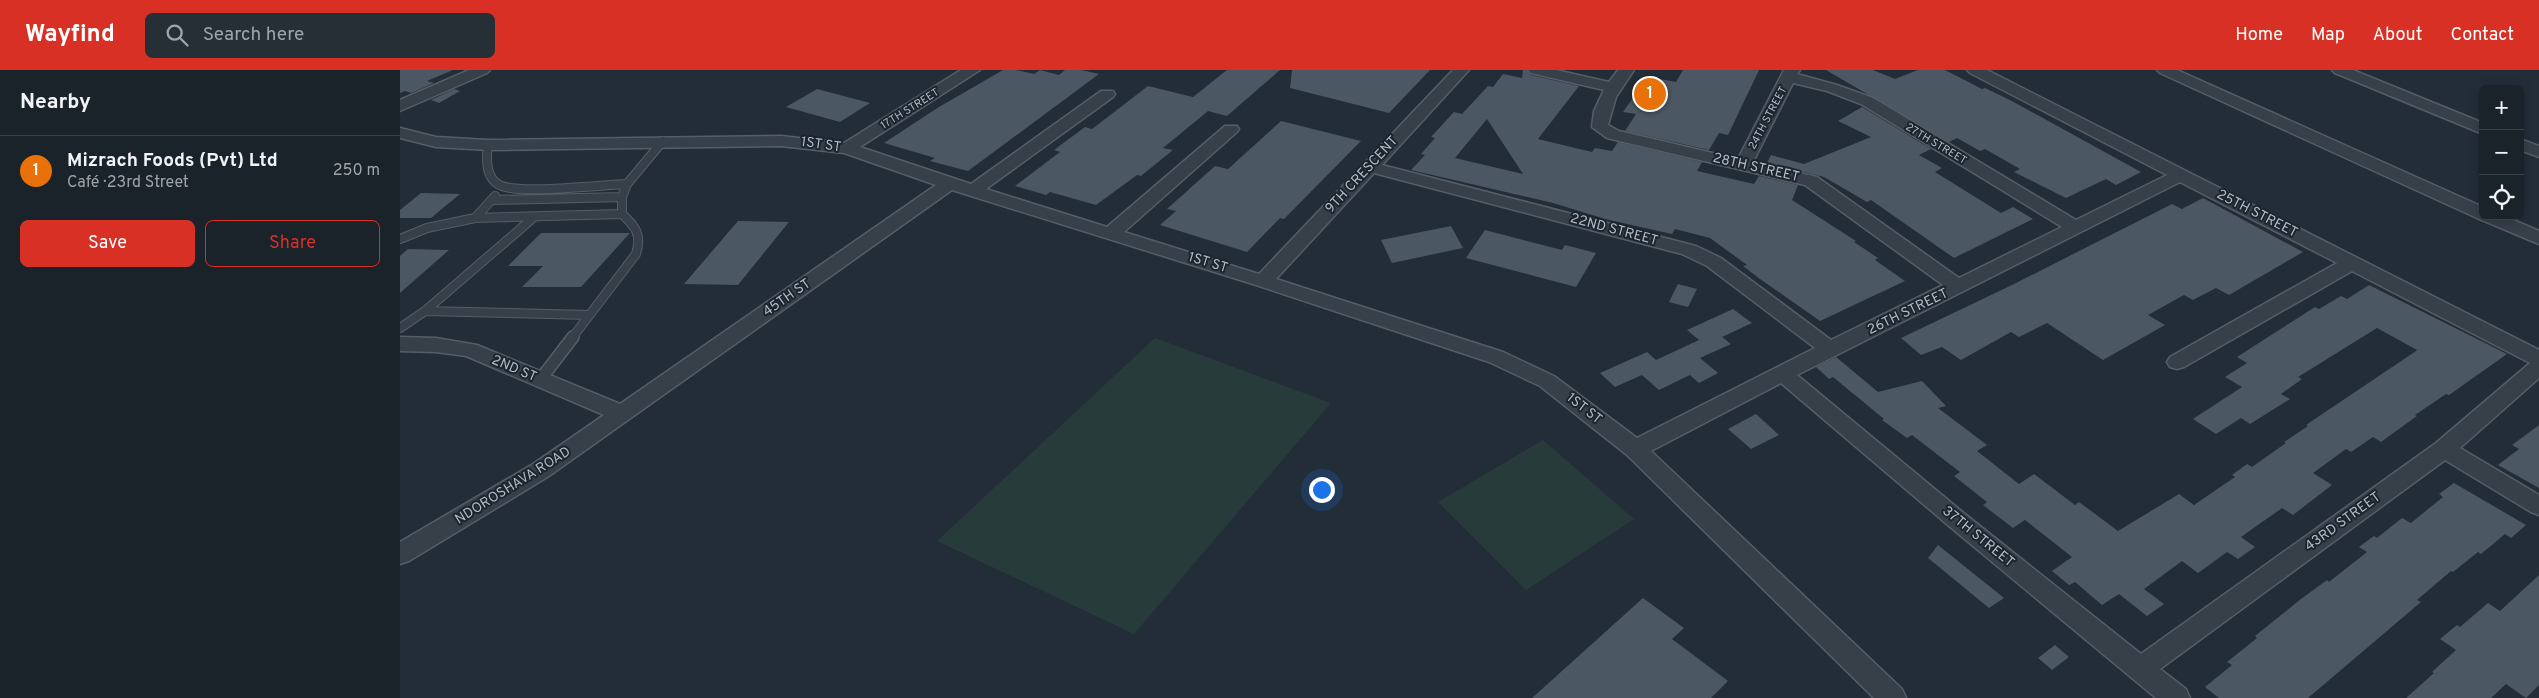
<!DOCTYPE html>
<html lang="en">
<head>
<meta charset="utf-8">
<style>
  :root { --surface:#1a222a; --page:#272f36; --text:#f1f3f6; --muted:#9fa4a8; --line:#383f47; --accent:#d93025 }
  body { margin:0; font-family:Overpass,sans-serif; background:var(--page); color:var(--text) }
  .controls { position:absolute; right:15px; top:15px; display:grid; overflow:hidden; border-radius:8px; box-shadow:0 2px 12px #0003 }
  .controls button { width:45px; height:45px; display:grid; place-items:center; padding:0; border:0; border-bottom:1px solid var(--line); background:var(--surface); color:var(--text); font:25px sans-serif }
  .you { position:absolute; left:921px; top:419px; width:18px; height:18px; margin:-12px; border:4px solid #fff; border-radius:50%; background:#1a73e8; box-shadow:0 0 0 8px #1a73e833 }
  .badge { display:grid; place-items:center; width:32px; height:32px; border-radius:50%; background:var(--accent); color:#fff; font-size:16px; font-weight:700 }
  .pin { position:absolute; translate:-50% -50%; border:2px solid #fff; box-shadow:0 1px 5px #0006 }
  .list { margin:0; padding:0; list-style:none }
  h2 { display:flex; justify-content:space-between; align-items:center; height:65px; margin:0; padding:0 20px; font-size:21px }
  h2 small { font-size:16px; font-weight:400; color:var(--muted) }
  .list li { display:grid; grid-template-columns:32px 1fr auto; gap:15px; align-items:center; box-sizing:border-box; height:70px; padding:0 20px; border-top:1px solid var(--line) }
  .list b { display:block; font-size:19px; white-space:nowrap }
  .list p { margin:0; font-size:16px; white-space:nowrap; color:var(--muted) }
  .list em { font-size:16px; font-style:normal; color:var(--muted) }
  .actions { display:flex; gap:10px; padding:15px 20px }
  .actions a { flex:1; padding:11px 0; border:1px solid var(--accent); border-radius:8px; text-align:center; font-size:18px; color:var(--accent) }
  .actions .main { background:var(--accent); color:#fff }
  .icon { flex:none; width:28px; height:28px; fill:none; stroke:currentColor; stroke-width:2; stroke-linecap:round; stroke-linejoin:round }
  .map { position:relative; flex:none; width:2139px; height:628px; overflow:hidden }
  header { display:flex; align-items:center; gap:30px; box-sizing:border-box; height:70px; padding:0 25px; background:var(--accent); color:#fff }
  header strong { font-size:24px }
  nav { display:flex; gap:28px; margin-inline-start:auto; font-size:18px }
  .search { width:350px; height:45px; background:var(--page); display:flex; align-items:center; gap:12px; box-sizing:border-box; padding:0 18px; border-radius:8px; color:var(--muted); font-size:19px }
  main { display:flex }
  aside { flex:1; background:var(--surface) }
  .map>svg:first-child { display:block }
</style>
</head>
<body>
<header>
<strong>Wayfind</strong>
<div class="search"><svg class="icon" aria-label="search" viewBox="0 0 24 24"><circle cx="10" cy="10" r="6"/><path d="M15 15l6 6"/></svg>Search here</div>
<nav><a>Home</a><a>Map</a><a>About</a><a>Contact</a></nav>
</header>
<main>
<aside>
<h2>Nearby<small></small></h2>
<ul class="list">
<li><span class="badge" style="background:#e8710a">1</span><div><b>Mizrach Foods (Pvt) Ltd</b><p>Café · 23rd Street</p></div><em>250 m</em></li>
</ul>
<div class="actions"><a class="main">Save</a><a>Share</a></div>
</aside>
<div class="map">
<svg width="2139" height="628" viewBox="0 0 2139 628">
  <rect width="100%" height="100%" fill="#232d38"/>
  <path fill="#283b3b" d="M 755,268 L 931,333 L 734,564 L 537,471 Z
    M 1143,370 L 1234,449 L 1126,520 L 1038,432 Z"/>
  <path fill="#4c5764" fill-rule="evenodd" d="M 0,0 L 53,0 L 27,11 L 34,13 L 11,23 L 5,21 L 0,23 Z
    M 603,0 L 616,0 L 634,4 L 640,0 L 659,5 L 665,0 L 681,0 L 699,4 L 568,101 L 530,91 L 535,88 L 484,73 L 539,37 Z
    M 827,0 L 880,0 L 827,46 L 808,41 L 763,78 L 773,80 L 741,106 L 737,105 L 696,135 L 650,122 L 646,125 L 615,116 L 660,82 L 654,80 L 685,57 L 692,59 L 748,16 L 793,27 Z
    M 892,0 L 1030,0 L 989,43 L 890,18 Z
    M 1123,0 L 1126,0 L 1131,5 L 1179,16 L 1138,69 L 1192,82 L 1195,78 L 1212,81 L 1218,72 L 1302,92 L 1297,101 L 1354,114 L 1359,106 L 1398,115 L 1392,130 L 1456,171 L 1454,172 L 1478,188 L 1475,190 L 1505,211 L 1420,251 L 1360,209 L 1343,196 L 1347,195 L 1310,168 L 1275,159 L 1272,164 L 1205,149 L 1153,133 L 1011,100 L 1025,85 L 1021,84 L 1035,68 L 1031,67 L 1054,42 L 1062,44 L 1088,16 L 1093,17 L 1103,4 L 1122,8 ZM 1087,49 L 1123,104 L 1055,88 Z
    M 1283,0 L 1359,0 L 1328,65 L 1319,63 L 1309,80 L 1225,61 L 1236,44 L 1223,42 L 1240,18 L 1253,20 L 1260,9 L 1276,12 Z
    M 1426,0 L 1473,0 L 1495,9 L 1518,0 L 1545,0 L 1582,19 L 1585,18 L 1610,30 L 1741,102 L 1716,115 L 1706,109 L 1666,128 L 1614,102 L 1620,99 L 1585,79 L 1580,81 L 1557,68 L 1549,72 Z
    M 54,19 L 60,21 L 39,33 L 31,30 Z
    M 417,19 L 470,33 L 440,52 L 386,37 Z
    M 1462,37 L 1531,79 L 1519,85 L 1542,98 L 1535,102 L 1601,143 L 1613,137 L 1633,149 L 1554,188 L 1471,130 L 1467,132 L 1424,107 L 1367,93 L 1371,85 L 1404,94 L 1471,67 L 1438,51 Z
    M 881,51 L 961,71 L 884,149 L 880,148 L 847,182 L 760,155 L 776,141 L 767,139 L 815,96 L 828,99 Z
    M 21,123 L 60,124 L 31,148 L 0,148 L 0,140 Z
    M 1803,128 L 1903,182 L 1829,225 L 1816,218 L 1793,230 L 1784,225 L 1748,245 L 1765,255 L 1703,290 L 1647,253 L 1619,267 L 1611,262 L 1561,290 L 1542,277 L 1521,285 L 1501,268 L 1612,215 L 1772,134 L 1782,139 Z
    M 338,151 L 389,152 L 338,215 L 284,214 Z
    M 1051,156 L 1063,178 L 992,193 L 981,170 Z
    M 1085,160 L 1162,180 L 1165,175 L 1196,183 L 1176,217 L 1066,188 Z
    M 141,163 L 230,163 L 181,217 L 122,217 L 143,196 L 108,196 Z
    M 8,179 L 49,180 L 0,223 L 0,186 Z
    M 1278,214 L 1297,219 L 1288,237 L 1269,232 Z
    M 1969,215 L 2107,284 L 2049,325 L 2046,324 L 2015,345 L 2017,346 L 1981,372 L 1973,367 L 1951,382 L 1946,379 L 1913,403 L 1932,415 L 1893,445 L 1882,438 L 1841,467 L 1855,477 L 1838,489 L 1827,482 L 1798,503 L 1782,491 L 1744,519 L 1764,534 L 1747,546 L 1719,524 L 1702,535 L 1675,512 L 1669,515 L 1652,501 L 1672,487 L 1625,450 L 1613,458 L 1583,435 L 1587,432 L 1554,406 L 1560,402 L 1512,365 L 1507,368 L 1482,350 L 1484,349 L 1433,307 L 1429,309 L 1416,297 L 1436,287 L 1478,322 L 1522,311 L 1546,336 L 1538,338 L 1587,375 L 1577,381 L 1619,414 L 1634,404 L 1675,435 L 1679,432 L 1718,461 L 1779,424 L 1794,435 L 1835,407 L 1832,405 L 1847,394 L 1852,397 L 1886,373 L 1884,372 L 1908,356 L 1906,355 L 2016,281 L 2017,280 L 1977,258 L 1898,307 L 1902,309 L 1881,324 L 1890,329 L 1850,354 L 1841,348 L 1816,364 L 1793,349 L 1842,317 L 1825,307 L 1847,293 L 1837,287 L 1915,237 L 1919,239 L 1941,226 L 1947,229 Z
    M 1333,239 L 1352,253 L 1322,267 L 1331,274 L 1300,288 L 1318,303 L 1299,313 L 1290,305 L 1259,320 L 1242,305 L 1215,317 L 1200,303 L 1247,282 L 1256,290 L 1299,270 L 1287,260 Z
    M 1356,344 L 1379,365 L 1351,379 L 1328,359 Z
    M 2139,355 L 2139,418 L 2098,395 L 2119,379 L 2112,375 Z
    M 2054,413 L 2126,455 L 2111,468 L 2105,464 L 2081,484 L 2078,482 L 2053,502 L 2051,501 L 2017,530 L 2021,532 L 1908,628 L 1819,628 L 1805,617 L 1832,595 L 1827,592 L 1857,568 L 1855,566 L 1901,529 L 1927,510 L 1929,512 L 1967,482 L 1959,477 L 1974,466 L 1977,468 L 2002,448 L 2011,453 L 2043,427 L 2039,424 Z
    M 1538,475 L 1604,528 L 1589,538 L 1528,488 Z
    M 2139,505 L 2139,615 L 2126,628 L 2106,614 L 2091,628 L 2006,628 L 2034,603 L 2032,602 L 2056,580 L 2040,569 L 2057,555 L 2060,557 L 2088,533 L 2100,541 Z
    M 1243,528 L 1284,558 L 1272,569 L 1328,611 L 1311,628 L 1132,628 Z
    M 1655,575 L 1669,587 L 1652,600 L 1638,588 Z"/>
  <g fill="none" stroke-linecap="round" stroke-linejoin="round">
    <g stroke="#555d67" stroke-width="10">
      <path id="lane-far1" d="M 88,75 C 86,89 85,110 102,116 C 123,124 201,115 227,114 L 263,71
        M 92,130 L 222,127
        M 75,148 L 222,144 L 222,127 L 227,114
        M 0,169 L 27,158 L 75,148 L 95,126
        M 25,241 L 133,148
        M 0,258 L 25,241 L 189,245
        M 172,268 L 236,184 C 242,165 236,157 222,144"/>
    </g>
    <g stroke="#555d67" stroke-width="14">
      <path id="lane" d="M 140,310 L 173,267"/>
    </g>
    <g stroke="#555d67" stroke-width="3">
      <path id="street" d="M 69,0 L 90,0 L 87,3 L 0,41 L 0,30 Z
        M 561,0 L 580,0 L 460,77 L 571,114 L 701,21 L 713,21 L 715,24 L 713,27 L 586,119 L 707,157 L 825,56 L 837,56 L 839,59 L 837,62 L 724,162 L 859,204 L 1053,0 L 1069,0 L 982,95 L 1296,176 L 1321,188 L 1431,270 L 1543,215 L 1405,115 L 1207,68 L 1192,57 L 1194,41 L 1204,20 L 1131,3 L 1128,0 L 1156,0 L 1209,12 L 1218,0 L 1234,0 L 1216,27 L 1208,55 L 1219,61 L 1338,89 L 1384,0 L 1400,0 L 1397,4 L 1437,15 L 1473,28 L 1676,150 L 1767,105 L 1570,3 L 1567,0 L 1587,0 L 2139,280 L 2139,308 L 2060,378 L 2139,425 L 2139,445 L 2131,442 L 2045,390 L 1760,599 L 1786,619 L 1790,628 L 1756,628 L 1549,456 L 1381,313 L 1251,381 L 1502,619 L 1506,628 L 1474,628 L 1227,385 L 1140,316 L 1089,292 L 856,215 L 552,120 L 149,406 L 9,491 L 0,494 L 0,472 L 133,394 L 204,345 L 66,286 L 36,282 L 0,281 L 0,267 L 36,268 L 77,275 L 220,334 L 536,115 L 444,83 L 381,76 L 88,80 L 36,77 L 0,68 L 0,58 L 36,67 L 88,70 L 381,66 L 444,73 ZM 1393,13 L 1427,21 L 1461,34 L 1662,157 L 1559,208 L 1417,107 L 1353,92 ZM 974,103 L 1282,184 L 1307,196 L 1415,278 L 1237,368 L 1154,306 L 1103,282 L 876,209 ZM 1780,112 L 1937,193 L 1770,287 L 1767,292 L 1770,297 L 1777,299 L 1784,297 L 1952,201 L 2130,293 L 2036,373 L 1741,584 L 1565,444 L 1397,305 Z
        M 1757,0 L 1777,0 L 2083,137 L 2083,146 L 2104,146 L 2139,161 L 2139,174 L 2077,148 L 1760,3 Z
        M 1932,0 L 1953,0 L 2083,53 L 2083,64 L 1935,3 Z
        M 2120,69 L 2139,76 L 2139,87 L 2120,80 Z"/>
    </g>
    <use href="#lane-far1" stroke="#373f49" stroke-width="8"/>
    <use href="#lane" stroke="#373f49" stroke-width="11"/>
    <use href="#street" fill="#373f49" fill-rule="evenodd"/>
  </g>
  <g text-anchor="middle" dominant-baseline="central" stroke-width="4" stroke-linejoin="round" paint-order="stroke">
    <g font-size="11" fill="#b2bac5" stroke="#1c242d">
      <text transform="translate(510 39) rotate(-32)">17TH STREET</text>
      <text transform="translate(1368 48) rotate(-62)">24TH STREET</text>
      <text transform="translate(1536 74) rotate(31)">27TH STREET</text>
    </g>
    <g font-size="14" fill="#b2bac5" stroke="#1c242d">
      <text transform="translate(421 75) rotate(8)">1ST ST</text>
      <text transform="translate(1356 98) rotate(13)">28TH STREET</text>
      <text transform="translate(962 105) rotate(-47)">9TH CRESCENT</text>
      <text transform="translate(1857 144) rotate(27)">25TH STREET</text>
      <text transform="translate(1214 160) rotate(15)">22ND STREET</text>
      <text transform="translate(808 193) rotate(17)">1ST ST</text>
      <text transform="translate(387 228) rotate(-35)">45TH ST</text>
      <text transform="translate(1508 242) rotate(-26)">26TH STREET</text>
      <text transform="translate(114 299) rotate(23)">2ND ST</text>
      <text transform="translate(1184 339) rotate(38)">1ST ST</text>
      <text transform="translate(113 416) rotate(-32)">NDOROSHAVA ROAD</text>
      <text transform="translate(1943 452) rotate(-36)">43RD STREET</text>
      <text transform="translate(1578 467) rotate(39)">37TH STREET</text>
    </g>
  </g>
</svg>
<div class="controls">
<button>+</button>
<button>−</button>
<button><svg class="icon" aria-label="locate" viewBox="0 0 24 24"><circle cx="12" cy="12" r="6"/><path d="M12 2v4M12 18v4M2 12h4M18 12h4"/></svg></button>
</div>
<div class="you"></div>
<div class="pin badge" style="left:1250px;top:24px;background:#e8710a">1</div>
</div>
</main>
</body>
</html>
